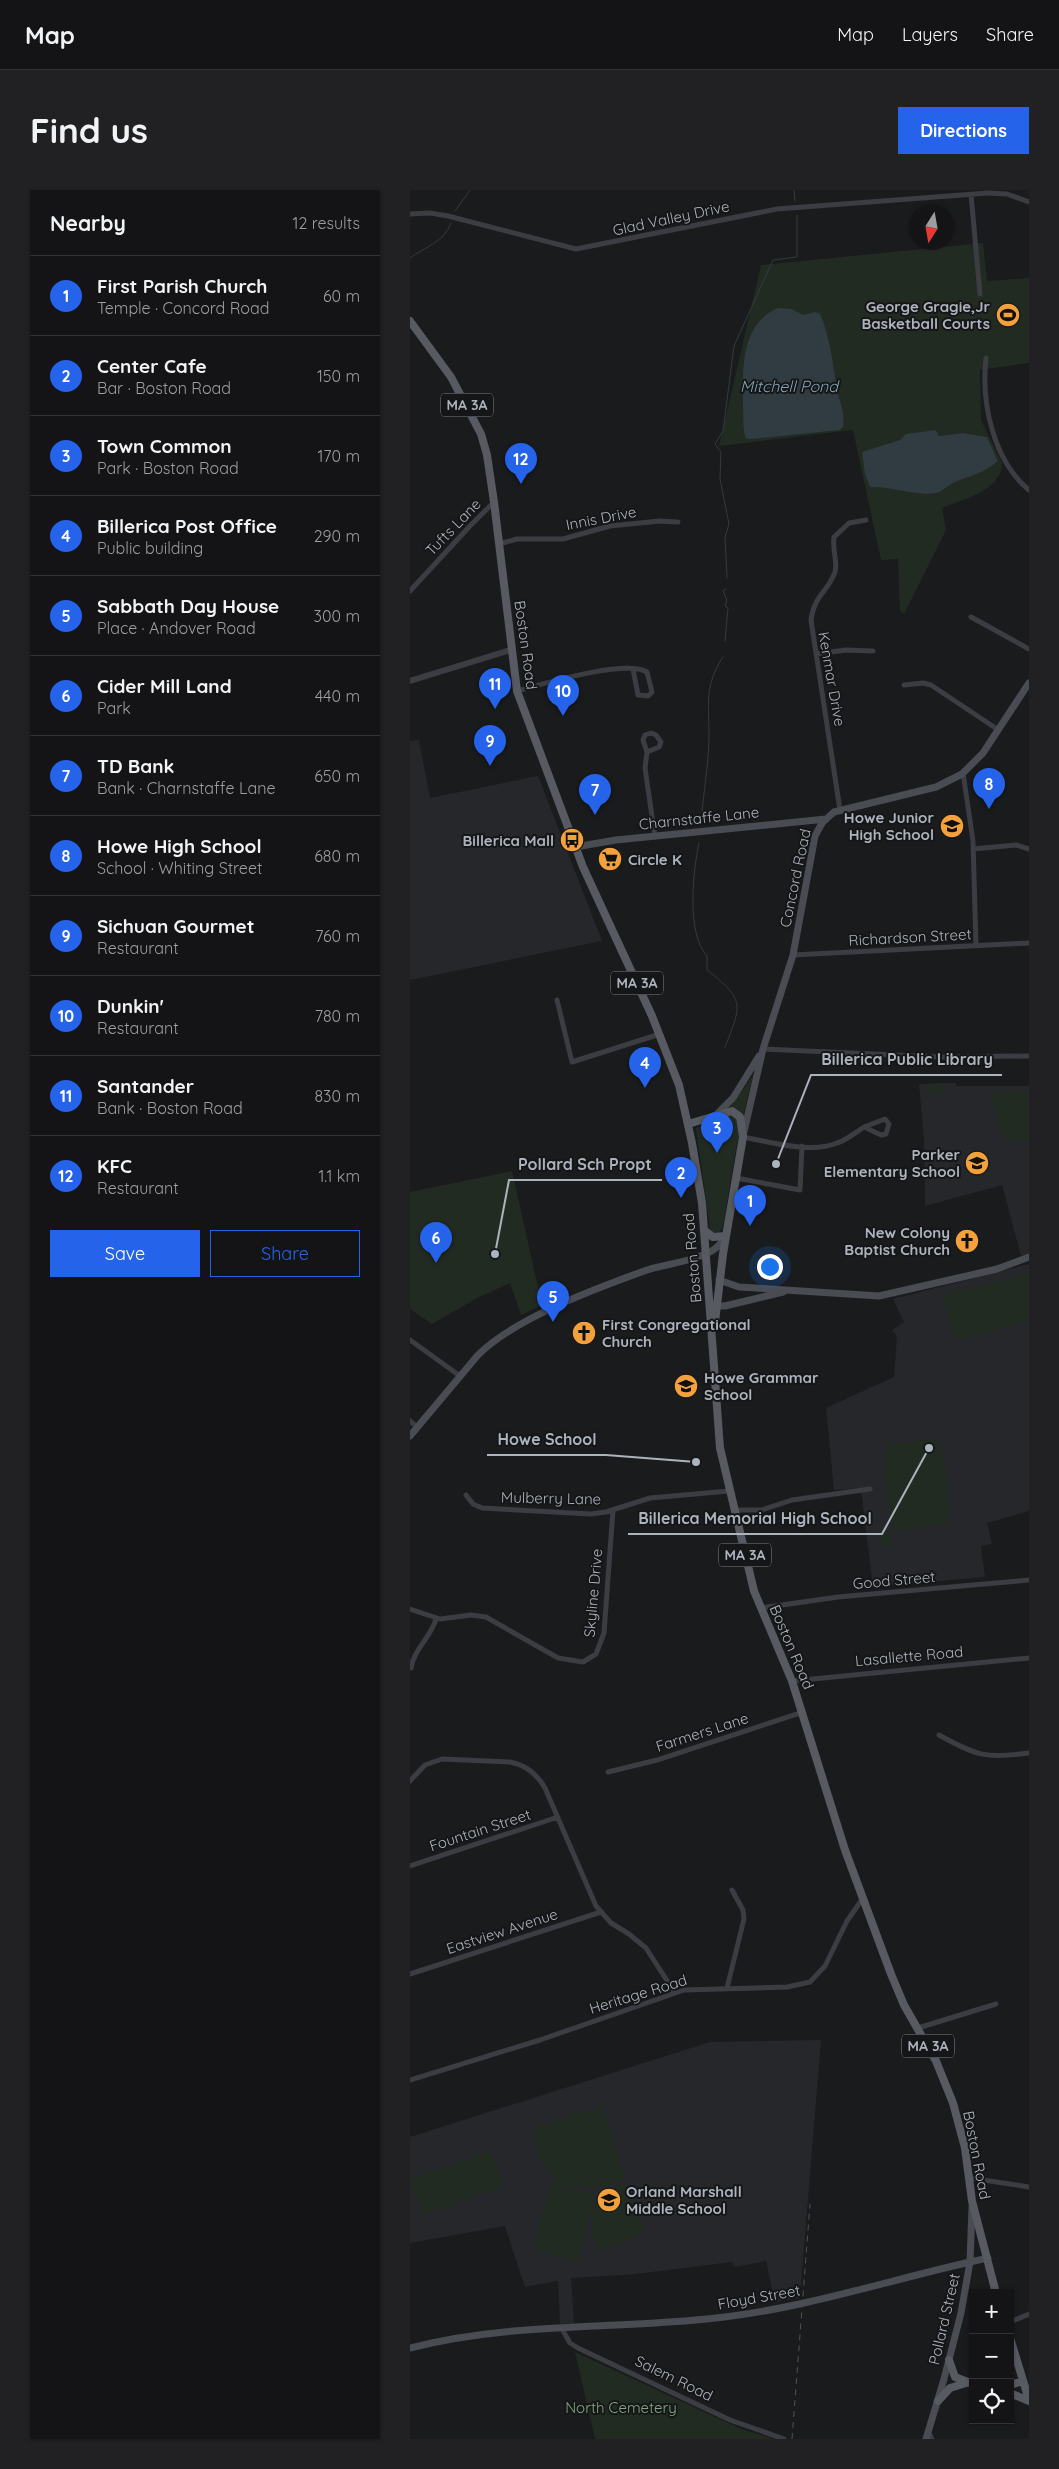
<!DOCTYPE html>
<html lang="en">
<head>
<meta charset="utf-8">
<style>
  :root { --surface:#141416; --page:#212123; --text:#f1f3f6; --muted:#9d9ea1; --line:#333335; --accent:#2563eb }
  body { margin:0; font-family:Quicksand,sans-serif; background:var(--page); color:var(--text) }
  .controls { position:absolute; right:15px; bottom:15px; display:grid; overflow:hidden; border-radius:0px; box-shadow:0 1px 4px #0004 }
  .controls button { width:45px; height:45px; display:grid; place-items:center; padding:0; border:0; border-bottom:1px solid var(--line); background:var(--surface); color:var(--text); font:25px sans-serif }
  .compass { position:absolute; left:499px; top:15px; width:45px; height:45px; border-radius:50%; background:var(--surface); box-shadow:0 1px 4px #0004; rotate:191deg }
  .you { position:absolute; left:359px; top:1076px; width:18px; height:18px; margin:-12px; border:4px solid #fff; border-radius:50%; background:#1a73e8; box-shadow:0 0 0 8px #1a73e833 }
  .badge { display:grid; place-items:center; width:32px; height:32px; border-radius:50%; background:var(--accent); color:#fff; font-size:16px; font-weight:700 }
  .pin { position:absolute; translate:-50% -41px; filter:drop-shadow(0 1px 2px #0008) }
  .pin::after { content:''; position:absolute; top:26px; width:18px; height:15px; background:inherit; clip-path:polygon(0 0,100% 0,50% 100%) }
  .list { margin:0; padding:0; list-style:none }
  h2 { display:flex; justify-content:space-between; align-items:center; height:65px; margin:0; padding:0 20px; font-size:21px }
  h2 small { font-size:16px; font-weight:400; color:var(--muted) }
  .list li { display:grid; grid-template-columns:32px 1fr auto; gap:15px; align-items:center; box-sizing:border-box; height:80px; padding:0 20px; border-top:1px solid var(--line) }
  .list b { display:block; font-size:19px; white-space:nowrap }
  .list p { margin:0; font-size:16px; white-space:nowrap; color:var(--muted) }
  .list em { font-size:16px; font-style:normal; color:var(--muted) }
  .actions { display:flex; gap:10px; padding:15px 20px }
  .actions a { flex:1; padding:11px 0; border:1px solid var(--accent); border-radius:0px; text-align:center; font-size:18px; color:var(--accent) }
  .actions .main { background:var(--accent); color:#fff }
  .icon { flex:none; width:28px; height:28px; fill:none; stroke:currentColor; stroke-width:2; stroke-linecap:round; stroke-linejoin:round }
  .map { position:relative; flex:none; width:619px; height:2249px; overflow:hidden; border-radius:0px }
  header { display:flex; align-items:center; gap:30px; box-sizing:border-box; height:70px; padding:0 25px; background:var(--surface); border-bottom:1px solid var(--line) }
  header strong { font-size:24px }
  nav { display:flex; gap:28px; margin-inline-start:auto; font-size:18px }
  .intro { display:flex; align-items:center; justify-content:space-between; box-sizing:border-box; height:120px; padding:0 30px }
  h1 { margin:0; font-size:35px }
  .button { padding:12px 22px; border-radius:0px; background:var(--accent); color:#fff; font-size:18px; font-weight:700 }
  main { display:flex; gap:30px; padding:0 30px }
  aside { flex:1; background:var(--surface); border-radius:0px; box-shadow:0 1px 4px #0004 }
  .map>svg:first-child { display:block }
</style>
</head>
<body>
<header>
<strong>Map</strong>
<nav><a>Map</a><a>Layers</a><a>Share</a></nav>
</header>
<div class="intro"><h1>Find us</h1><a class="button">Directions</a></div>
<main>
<aside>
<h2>Nearby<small>12 results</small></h2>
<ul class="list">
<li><span class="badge">1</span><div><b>First Parish Church</b><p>Temple · Concord Road</p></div><em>60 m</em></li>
<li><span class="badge">2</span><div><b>Center Cafe</b><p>Bar · Boston Road</p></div><em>150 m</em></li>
<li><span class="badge">3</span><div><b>Town Common</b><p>Park · Boston Road</p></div><em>170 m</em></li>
<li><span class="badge">4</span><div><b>Billerica Post Office</b><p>Public building</p></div><em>290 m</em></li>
<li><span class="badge">5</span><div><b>Sabbath Day House</b><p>Place · Andover Road</p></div><em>300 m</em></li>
<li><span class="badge">6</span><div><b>Cider Mill Land</b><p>Park</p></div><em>440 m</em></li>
<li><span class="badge">7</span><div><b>TD Bank</b><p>Bank · Charnstaffe Lane</p></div><em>650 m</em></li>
<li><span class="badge">8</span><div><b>Howe High School</b><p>School · Whiting Street</p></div><em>680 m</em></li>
<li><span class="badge">9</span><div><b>Sichuan Gourmet</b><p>Restaurant</p></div><em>760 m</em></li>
<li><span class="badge">10</span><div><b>Dunkin'</b><p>Restaurant</p></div><em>780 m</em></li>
<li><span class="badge">11</span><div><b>Santander</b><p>Bank · Boston Road</p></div><em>830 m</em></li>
<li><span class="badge">12</span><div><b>KFC</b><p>Restaurant</p></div><em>1.1 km</em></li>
</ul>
<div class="actions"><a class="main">Save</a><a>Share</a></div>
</aside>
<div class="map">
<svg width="619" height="2249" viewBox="0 0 619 2249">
  <rect width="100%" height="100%" fill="#1a1b1d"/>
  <path fill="#26272a" d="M 9,550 L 20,608 L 128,586 L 192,751 L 0,790 L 0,551 Z
    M 546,893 L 546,896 L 619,896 L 619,1063 L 611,1066 L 592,995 L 515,1016 L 514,951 L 509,894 Z
    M 619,1074 L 619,1321 L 577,1333 L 582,1354 L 571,1356 L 575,1387 L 463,1397 L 451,1298 L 424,1300 L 416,1218 L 484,1187 L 487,1146 L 482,1140 L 494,1132 L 483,1109 Z
    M 411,1850 L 390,2107 L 365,2112 L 356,2071 L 324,2077 L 322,2072 L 226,2084 L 161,2088 L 164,2133 L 150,2134 L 148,2091 L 115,2097 L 95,2036 L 0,2053 L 0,1947 L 300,1852 Z"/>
  <path fill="#222b22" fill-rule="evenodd" d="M 573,53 L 577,91 L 619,88 L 619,173 L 570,180 L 571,230 L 592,273 C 592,301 553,309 532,318 L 536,340 L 494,424 L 490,421 L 488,369 L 471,370 L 443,240 L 309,256 L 351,75 ZM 526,240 L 529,246 L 553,243 L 577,247 L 588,271 C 575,283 559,286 543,293 C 537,296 532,302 526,303 C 512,307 479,296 460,297 L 452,263 Z
    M 343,885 L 327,953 L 313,1037 L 309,1043 L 303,1042 L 300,1038 L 286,938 L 315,925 Z
    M 533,893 L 533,903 L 515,903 L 515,894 Z
    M 579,902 L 619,902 L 619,950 L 597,950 L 592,944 Z
    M 102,981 L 132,1115 L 111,1125 L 100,1093 L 67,1108 L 22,1134 L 0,1119 L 0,1002 Z
    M 615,1084 L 619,1088 L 619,1131 L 548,1150 L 544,1146 L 534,1111 L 536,1105 Z
    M 527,1249 C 536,1263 542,1318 537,1334 L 486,1341 C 477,1328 471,1269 477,1254 Z
    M 472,1338 L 474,1338 L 483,1355 L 471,1357 Z
    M 193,1916 L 215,1989 L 191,1998 L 153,1996 C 133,1976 124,1968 125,1938 Z
    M 81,1961 L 94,1997 L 12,2024 L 0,1989 Z
    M 141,1993 L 186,2005 L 168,2072 L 123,2060 Z
    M 218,1994 L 234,2042 L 231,2046 L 187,2060 C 181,2042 177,2019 192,2004 C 198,1999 211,1996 218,1994 Z
    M 165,2162 L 329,2238 L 363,2249 L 185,2249 Z"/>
  <path fill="#303c41" d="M 368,118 L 381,119 L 393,125 L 405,122 L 410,124 C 420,146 423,176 427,200 C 430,213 435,222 433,237 L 429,240 L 341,249 L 336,248 C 332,238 334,228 333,217 C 333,182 329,135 368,118 Z
    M 526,240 L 529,246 L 553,243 L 577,247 L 588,271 C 575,283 559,286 543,293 C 537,296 532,302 526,303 C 511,307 479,296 460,297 L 455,284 L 452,262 L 490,250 L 496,244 Z"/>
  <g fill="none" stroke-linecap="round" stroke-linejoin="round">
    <path stroke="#303c41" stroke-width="1" d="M 384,0 L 385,11
      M 45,21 L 60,0
      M 0,68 C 14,57 35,52 41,33
      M 317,388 L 315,347 L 319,334 L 310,289 L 311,262 L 305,254 L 313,241 L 324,156 L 363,70 L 387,67 L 387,25
      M 315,451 L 318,418 L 315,416 L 317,410 L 313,401 L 316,399
      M 291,634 C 293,604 299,574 299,545 C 299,514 294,496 313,467
      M 289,653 C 283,681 276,743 297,766 L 297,780 C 335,810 332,814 315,857"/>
    <path stroke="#3b3d42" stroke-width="5" d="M 561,4 L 570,104
      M 0,24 L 20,23 L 38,26 L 166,59 L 367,19 L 578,3 L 597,4 L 619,12
      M 576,168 C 571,213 583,270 619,300
      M 89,354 L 107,349 L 153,349 L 200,336 L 250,331 L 268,332
      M 0,401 L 59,337 L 84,312
      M 561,427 L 619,459
      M 406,464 L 436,460 L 463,461
      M 494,495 L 513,493 L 521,495 L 587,539
      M 107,501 C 133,494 215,469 237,482 L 242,502 L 238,506 L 228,505 L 223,479
      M 241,543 L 246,545 L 251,552 L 249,557 L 237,562 L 233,550 L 235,545 Z
      M 237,562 L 235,578 L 245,647
      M 553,583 L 563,651 L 566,756
      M 430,620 L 401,430 C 404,405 418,402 425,382 C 428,372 422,360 424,347 L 439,333 L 456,330
      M 563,659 L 606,655 L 619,659
      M 383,765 L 619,753
      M 147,810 L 162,872 L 250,844
      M 353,859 L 529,867 L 619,866
      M 475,929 L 479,934 L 476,944 L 471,945 L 454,937 Z
      M 333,947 C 360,952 401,964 427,953 C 437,950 446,942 454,937
      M 326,988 L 390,1000 L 392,956
      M 0,1150 L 50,1186
      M 0,1231 L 7,1237
      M 56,1305 L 63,1314 L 72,1318 L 181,1324 L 196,1322 L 240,1308 L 319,1301
      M 324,1320 L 352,1320 L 382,1310 L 460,1299
      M 351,1418 L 428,1407 L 619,1390
      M 0,1419 L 30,1429 L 61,1425 L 76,1427 L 148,1468 L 173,1472 L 186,1464 L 194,1443 L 203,1320
      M 1,1478 C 4,1459 21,1447 26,1429
      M 382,1491 L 619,1468
      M 529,1545 C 567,1566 576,1569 619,1563
      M 198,1582 L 247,1570 L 393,1522
      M 0,1591 L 15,1575 L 32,1569 L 100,1572 C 116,1575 127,1584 135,1598 L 186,1716 L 201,1733 L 219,1744 L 236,1758 L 265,1803
      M 0,1676 L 148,1627
      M 0,1784 L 191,1722
      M 317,1798 L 334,1729 L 333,1720 L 322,1700
      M 508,1838 L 586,1814
      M 0,1890 L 130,1850 L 274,1800 L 377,1797 L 400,1792 L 415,1776 L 437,1731 L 453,1708
      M 560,1988 L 619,1997
      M 600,2132 L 619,2124
      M 152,2139 L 160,2153 L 168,2158 L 320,2230 L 374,2249
      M 518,2241 L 522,2249"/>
    <path stroke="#3b3d42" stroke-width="6" d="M 0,491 L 100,460"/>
    <path stroke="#494c52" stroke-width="7" d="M 165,657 L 206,650 L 416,629
      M 306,925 L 323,908 L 349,866
      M 333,946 L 353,859 L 383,765 L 405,646 L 412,633 L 424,622 L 526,597 L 552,584 L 573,563 L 619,493
      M 309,1090 L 329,1097 L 469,1106 L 587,1079 L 619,1067
      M 303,1116 L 315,1116 L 373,1102
      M 0,1246 L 68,1165 C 105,1128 187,1098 237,1080 C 256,1074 291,1070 306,1058 C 310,1055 313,1050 316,1046
      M 0,2158 C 96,2133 199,2139 297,2129 C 392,2120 484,2088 578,2068
      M 516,2249 L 534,2189 L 551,2123 L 560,2072 L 562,2017"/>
    <path stroke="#575a61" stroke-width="8" d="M 0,131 L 41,187 L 71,244 L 77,265 L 84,312 L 107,501 L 173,677 L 242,826 L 269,895 L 282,953 L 292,1013 L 310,1258 L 344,1401 L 382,1491 L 435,1660 L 481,1784 L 494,1815 L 526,1871 L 543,1913 L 555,1958 L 562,2011 L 586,2103
      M 278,934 L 322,921 L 330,927 L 333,947 L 313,1064 L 305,1132
      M 294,1040 L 303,1047 L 316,1046
      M 600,2148 L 619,2210
      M 539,2170 L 545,2187 L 563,2194
      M 600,2195 L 613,2191
      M 600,2203 L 619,2211
      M 528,2211 L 540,2198 L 556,2193"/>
    <path stroke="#4e5157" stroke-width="1" stroke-dasharray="6 5" stroke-linecap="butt" d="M 382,2249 L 400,2014"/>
  </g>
  <defs>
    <g id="stadium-disc" transform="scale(1.25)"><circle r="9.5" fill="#f3a13c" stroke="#151618"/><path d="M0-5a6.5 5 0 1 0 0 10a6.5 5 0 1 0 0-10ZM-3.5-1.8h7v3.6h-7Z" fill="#111"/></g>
    <g id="school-disc" transform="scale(1.25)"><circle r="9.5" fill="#f3a13c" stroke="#151618"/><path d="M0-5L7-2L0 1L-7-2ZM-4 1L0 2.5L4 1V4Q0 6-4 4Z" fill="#111"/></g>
    <g id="bus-disc" transform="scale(1.25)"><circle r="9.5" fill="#f3a13c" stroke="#151618"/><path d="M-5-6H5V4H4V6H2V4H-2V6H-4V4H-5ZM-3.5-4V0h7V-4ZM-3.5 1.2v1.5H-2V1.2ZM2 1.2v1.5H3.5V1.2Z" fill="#111"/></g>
    <g id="supermarket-disc" transform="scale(1.25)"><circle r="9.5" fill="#f3a13c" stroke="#151618"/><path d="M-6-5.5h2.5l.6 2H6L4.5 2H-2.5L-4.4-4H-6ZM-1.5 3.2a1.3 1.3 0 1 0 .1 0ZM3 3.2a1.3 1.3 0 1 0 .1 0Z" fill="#111"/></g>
    <g id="church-disc" transform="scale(1.25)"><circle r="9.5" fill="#f3a13c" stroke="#151618"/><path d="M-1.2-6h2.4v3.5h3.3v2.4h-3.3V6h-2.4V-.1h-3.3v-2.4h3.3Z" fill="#111"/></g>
  </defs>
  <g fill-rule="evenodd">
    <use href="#stadium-disc" x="598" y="125"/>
    <use href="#school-disc" x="542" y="636"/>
    <use href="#bus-disc" x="162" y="650"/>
    <use href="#supermarket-disc" x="200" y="669"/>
    <use href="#school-disc" x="567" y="973"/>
    <use href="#church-disc" x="557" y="1051"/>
    <use href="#church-disc" x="174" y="1143"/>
    <use href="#school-disc" x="276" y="1196"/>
    <use href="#school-disc" x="199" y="2010"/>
  </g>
  <g text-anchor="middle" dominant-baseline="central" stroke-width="4" stroke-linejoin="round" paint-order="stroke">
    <g fill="#151618" stroke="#7f848b" stroke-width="1">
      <rect x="31" y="203.5" width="52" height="23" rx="4"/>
      <rect x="201" y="781.5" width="52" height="23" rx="4"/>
      <rect x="309" y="1353.5" width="52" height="23" rx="4"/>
      <rect x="492" y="1844.5" width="52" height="23" rx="4"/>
    </g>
    <g font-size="14" font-weight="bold" fill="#adb3bc">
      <text x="57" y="215">MA 3A</text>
      <text x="227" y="793">MA 3A</text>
      <text x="335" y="1365">MA 3A</text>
      <text x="518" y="1856">MA 3A</text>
    </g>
    <g font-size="15" fill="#adb3bc" stroke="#151618">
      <text transform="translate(261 28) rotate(-12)">Glad Valley Drive</text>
      <text transform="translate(191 328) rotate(-11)">Innis Drive</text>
      <text transform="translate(43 337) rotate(-46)">Tufts Lane</text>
      <text transform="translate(116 455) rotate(82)">Boston Road</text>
      <text transform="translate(422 489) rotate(80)">Kenmar Drive</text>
      <text transform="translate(289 628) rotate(-6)">Charnstaffe Lane</text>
      <text transform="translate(385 688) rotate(-78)">Concord Road</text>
      <text transform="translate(500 747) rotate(-3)">Richardson Street</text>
      <text transform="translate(282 1068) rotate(-95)">Boston Road</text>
      <text transform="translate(141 1308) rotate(1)">Mulberry Lane</text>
      <text transform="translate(484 1390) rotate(-5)">Good Street</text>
      <text transform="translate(183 1403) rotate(-85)">Skyline Drive</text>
      <text transform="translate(382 1457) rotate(67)">Boston Road</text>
      <text transform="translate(499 1466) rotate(-5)">Lasallette Road</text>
      <text transform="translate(292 1542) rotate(-18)">Farmers Lane</text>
      <text transform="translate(70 1640) rotate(-18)">Fountain Street</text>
      <text transform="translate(92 1741) rotate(-18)">Eastview Avenue</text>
      <text transform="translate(228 1804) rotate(-17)">Heritage Road</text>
      <text transform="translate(567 1965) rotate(79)">Boston Road</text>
      <text transform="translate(349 2107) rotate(-10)">Floyd Street</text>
      <text transform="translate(534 2129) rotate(-77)">Pollard Street</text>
      <text transform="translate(264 2188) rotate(26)">Salem Road</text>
    </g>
    <g font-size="15" font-weight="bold" fill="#adb3bc" stroke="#151618" text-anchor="end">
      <text x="580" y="116">George Gragie,Jr<tspan x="580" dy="17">Basketball Courts</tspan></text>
      <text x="524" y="627">Howe Junior<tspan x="524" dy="17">High School</tspan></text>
      <text x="144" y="650">Billerica Mall</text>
      <text x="218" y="669" text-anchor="start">Circle K</text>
      <text x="550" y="964">Parker<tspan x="550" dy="17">Elementary School</tspan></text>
      <text x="540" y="1042">New Colony<tspan x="540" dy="17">Baptist Church</tspan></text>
      <text x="192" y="1134" text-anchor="start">First Congregational<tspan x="192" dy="17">Church</tspan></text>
      <text x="294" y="1187" text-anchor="start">Howe Grammar<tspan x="294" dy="17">School</tspan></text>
      <text x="216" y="2001" text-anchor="start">Orland Marshall<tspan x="216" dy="17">Middle School</tspan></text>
    </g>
    <g font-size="15" fill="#86a784" stroke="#151618">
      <text x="211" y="2217">North Cemetery</text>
    </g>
    <g font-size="16" font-style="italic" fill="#85a5b7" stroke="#151618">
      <text x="379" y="196">Mitchell Pond</text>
    </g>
  </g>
  <path fill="none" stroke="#adb3bc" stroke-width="2" d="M366 974L401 885H592M85 1064L99 990H252M286 1272L196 1265H77M519 1258L472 1344H218"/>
  <g fill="#adb3bc" stroke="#151618" stroke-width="2">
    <circle cx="366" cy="974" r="5"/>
    <circle cx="85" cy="1064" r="5"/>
    <circle cx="286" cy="1272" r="5"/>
    <circle cx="519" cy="1258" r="5"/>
  </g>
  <g font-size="16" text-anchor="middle" font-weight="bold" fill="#adb3bc" stroke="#151618" stroke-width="4" stroke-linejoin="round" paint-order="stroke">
    <text x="497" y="875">Billerica Public Library</text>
    <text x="175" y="980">Pollard Sch Propt</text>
    <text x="137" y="1255">Howe School</text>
    <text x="345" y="1334">Billerica Memorial High School</text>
  </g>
</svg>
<div class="controls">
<button>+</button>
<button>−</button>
<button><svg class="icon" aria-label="locate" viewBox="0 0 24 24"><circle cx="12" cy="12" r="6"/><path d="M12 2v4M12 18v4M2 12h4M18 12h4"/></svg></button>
</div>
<svg class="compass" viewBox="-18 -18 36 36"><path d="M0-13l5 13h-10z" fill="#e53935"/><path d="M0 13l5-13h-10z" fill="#9d9ea1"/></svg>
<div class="you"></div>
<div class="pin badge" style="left:340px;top:1036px">1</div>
<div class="pin badge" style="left:271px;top:1008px">2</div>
<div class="pin badge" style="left:307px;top:963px">3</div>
<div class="pin badge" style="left:235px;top:898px">4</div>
<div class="pin badge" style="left:143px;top:1132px">5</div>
<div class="pin badge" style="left:26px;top:1073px">6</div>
<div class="pin badge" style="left:185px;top:625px">7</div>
<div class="pin badge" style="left:579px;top:619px">8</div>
<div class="pin badge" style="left:80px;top:576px">9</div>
<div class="pin badge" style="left:153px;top:526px">10</div>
<div class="pin badge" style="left:85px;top:519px">11</div>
<div class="pin badge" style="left:111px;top:294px">12</div>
</div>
</main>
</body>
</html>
